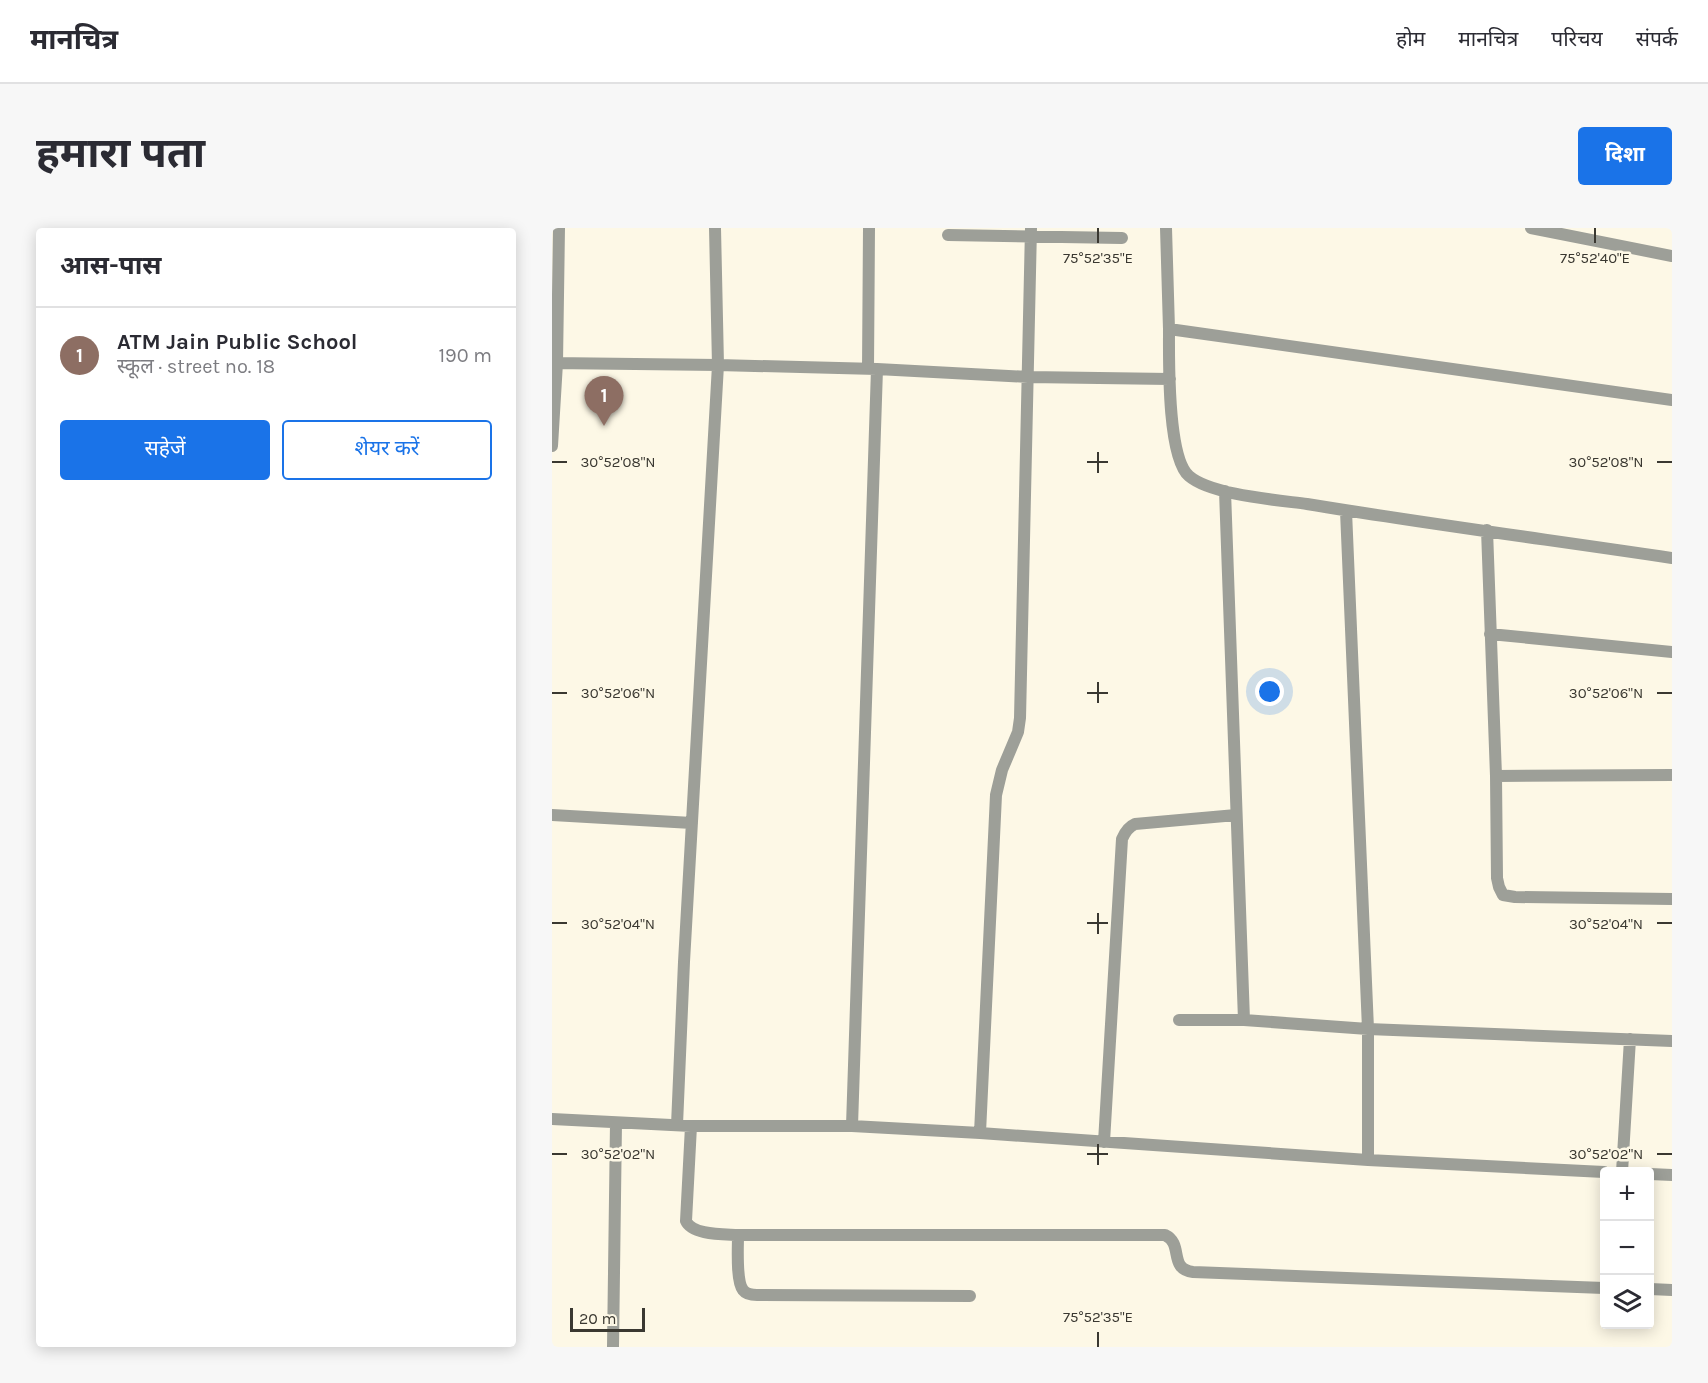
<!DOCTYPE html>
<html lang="hi">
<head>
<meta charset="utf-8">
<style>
  :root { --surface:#fff; --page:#f7f7f7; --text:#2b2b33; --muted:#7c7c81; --line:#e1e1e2; --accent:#1a73e8 }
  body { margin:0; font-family:Karla,"Noto Sans Devanagari",sans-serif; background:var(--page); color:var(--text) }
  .controls { position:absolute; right:18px; bottom:18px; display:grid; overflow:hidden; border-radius:6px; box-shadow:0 3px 15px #0003 }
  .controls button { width:54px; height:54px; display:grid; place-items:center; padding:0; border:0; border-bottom:2px solid var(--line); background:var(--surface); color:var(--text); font:30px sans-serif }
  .scale { position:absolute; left:18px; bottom:15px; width:75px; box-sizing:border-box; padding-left:6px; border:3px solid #3a3831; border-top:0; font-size:16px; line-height:21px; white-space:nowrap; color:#3a3831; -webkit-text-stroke:4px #fdf8e6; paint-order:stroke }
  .you { position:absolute; left:718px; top:464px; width:21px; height:21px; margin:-15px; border:4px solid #fff; border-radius:50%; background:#1a73e8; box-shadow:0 0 0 9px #1a73e833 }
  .badge { display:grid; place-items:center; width:39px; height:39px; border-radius:50%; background:var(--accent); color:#fff; font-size:20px; font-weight:700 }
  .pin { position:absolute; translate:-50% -50px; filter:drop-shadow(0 2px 3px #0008) }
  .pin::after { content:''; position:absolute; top:32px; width:21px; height:18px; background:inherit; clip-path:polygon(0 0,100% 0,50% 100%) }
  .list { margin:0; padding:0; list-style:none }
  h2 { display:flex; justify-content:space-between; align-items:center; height:78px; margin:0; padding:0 24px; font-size:26px }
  h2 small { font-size:20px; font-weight:400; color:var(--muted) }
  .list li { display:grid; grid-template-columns:39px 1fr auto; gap:18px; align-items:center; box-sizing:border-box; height:96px; padding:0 24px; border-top:2px solid var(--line) }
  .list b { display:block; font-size:22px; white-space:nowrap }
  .list p { margin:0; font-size:20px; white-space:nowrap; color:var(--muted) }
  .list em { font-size:20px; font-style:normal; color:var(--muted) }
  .actions { display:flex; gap:12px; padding:18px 24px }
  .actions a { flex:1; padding:14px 0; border:2px solid var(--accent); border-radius:6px; text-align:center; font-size:21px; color:var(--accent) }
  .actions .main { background:var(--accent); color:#fff }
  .icon { flex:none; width:33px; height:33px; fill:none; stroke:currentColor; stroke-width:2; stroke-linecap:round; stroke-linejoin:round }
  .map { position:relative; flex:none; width:1120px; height:1119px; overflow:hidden; border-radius:6px }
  header { display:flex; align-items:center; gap:36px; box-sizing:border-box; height:84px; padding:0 30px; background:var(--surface); border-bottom:2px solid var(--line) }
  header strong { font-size:28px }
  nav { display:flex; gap:33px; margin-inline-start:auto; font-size:21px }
  .intro { display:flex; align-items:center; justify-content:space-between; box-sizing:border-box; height:144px; padding:0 36px }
  h1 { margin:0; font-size:42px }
  .button { padding:15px 27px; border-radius:6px; background:var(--accent); color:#fff; font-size:21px; font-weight:700 }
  main { display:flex; gap:36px; padding:0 36px }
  aside { flex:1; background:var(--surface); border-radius:6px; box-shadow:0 3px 15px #0003 }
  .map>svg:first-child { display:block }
</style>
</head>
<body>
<header>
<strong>मानचित्र</strong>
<nav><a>होम</a><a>मानचित्र</a><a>परिचय</a><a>संपर्क</a></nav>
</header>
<div class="intro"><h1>हमारा पता</h1><a class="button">दिशा</a></div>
<main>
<aside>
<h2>आस-पास<small></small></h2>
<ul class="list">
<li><span class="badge" style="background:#8d6e63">1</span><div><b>ATM Jain Public School</b><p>स्कूल · street no. 18</p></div><em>190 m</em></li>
</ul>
<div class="actions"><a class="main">सहेजें</a><a>शेयर करें</a></div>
</aside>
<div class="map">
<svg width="1120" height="1119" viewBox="0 0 1120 1119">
  <rect width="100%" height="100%" fill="#fdf8e6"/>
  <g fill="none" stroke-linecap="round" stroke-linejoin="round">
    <path stroke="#9d9f98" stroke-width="12" d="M 163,0 L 166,137 L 325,141 L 476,149 L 618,151
      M 614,0 L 617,101
      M 979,0 L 1120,28
      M 396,7 L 570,10
      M 0,135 L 166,137 L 132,734 L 125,897
      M 316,141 L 317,0
      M 1120,172 L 617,101 C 617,131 615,229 637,248 C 659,267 725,272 755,276 C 877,296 999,312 1120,330
      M 0,218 L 5,135 L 7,0
      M 673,263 L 692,792
      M 794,283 L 816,801 L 816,932
      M 935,302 L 944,548 L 945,650 L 947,659 L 951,667 L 963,669 L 1120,671
      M 938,406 L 1120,424
      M 944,548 L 1120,547
      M 0,587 L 140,595
      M 627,792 L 692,792 L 816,801 L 1120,813
      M 0,891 L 139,898 L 300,898 L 428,905 L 816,932 L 1052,944
      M 139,898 L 134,993 C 140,1007 171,1006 186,1007 L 613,1007 C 632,1016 616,1041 641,1044 L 1052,1060
      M 300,898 L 325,141
      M 428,905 L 444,567 L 450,542 L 466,504 L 468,490 L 479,0
      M 552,914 L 570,611 C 573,604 576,599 583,596 L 684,587
      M 1070,944 L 1078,811
      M 1098,946 L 1120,947
      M 186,1007 C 186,1020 184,1053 191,1062 C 194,1066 200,1067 205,1067 L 418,1068
      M 1098,1061 L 1120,1062
      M 61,1119 L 64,895"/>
  </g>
  <path fill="none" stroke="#3a3831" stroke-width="2" d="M 546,0 L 546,15M 1043,0 L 1043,15M 546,224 L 546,245M 0,234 L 15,234M 535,234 L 556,234M 1105,234 L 1120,234M 546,454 L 546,475M 0,465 L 15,465M 535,465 L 556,465M 1105,465 L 1120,465M 546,685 L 546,706M 0,695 L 15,695M 535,695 L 556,695M 1105,695 L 1120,695M 546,916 L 546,937M 0,926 L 15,926M 535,926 L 556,926M 1105,926 L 1120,926M 546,1104 L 546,1119"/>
  <g font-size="15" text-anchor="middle" fill="#3a3831" stroke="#fdf8e6" stroke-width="5" stroke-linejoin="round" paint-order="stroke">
    <text x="546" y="35">75°52'35"E</text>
    <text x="1043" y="35">75°52'40"E</text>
    <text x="66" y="239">30°52'08"N</text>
    <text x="1054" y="239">30°52'08"N</text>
    <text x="66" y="470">30°52'06"N</text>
    <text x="1054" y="470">30°52'06"N</text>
    <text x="66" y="701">30°52'04"N</text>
    <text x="1054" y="701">30°52'04"N</text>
    <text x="66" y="931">30°52'02"N</text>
    <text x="1054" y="931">30°52'02"N</text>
    <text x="546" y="1094">75°52'35"E</text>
  </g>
</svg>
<div class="controls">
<button>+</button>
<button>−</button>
<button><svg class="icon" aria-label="layers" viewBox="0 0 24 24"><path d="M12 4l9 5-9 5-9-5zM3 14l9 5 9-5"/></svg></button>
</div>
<div class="scale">20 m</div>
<div class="you"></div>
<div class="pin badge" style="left:52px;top:198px;background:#8d6e63">1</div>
</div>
</main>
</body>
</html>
